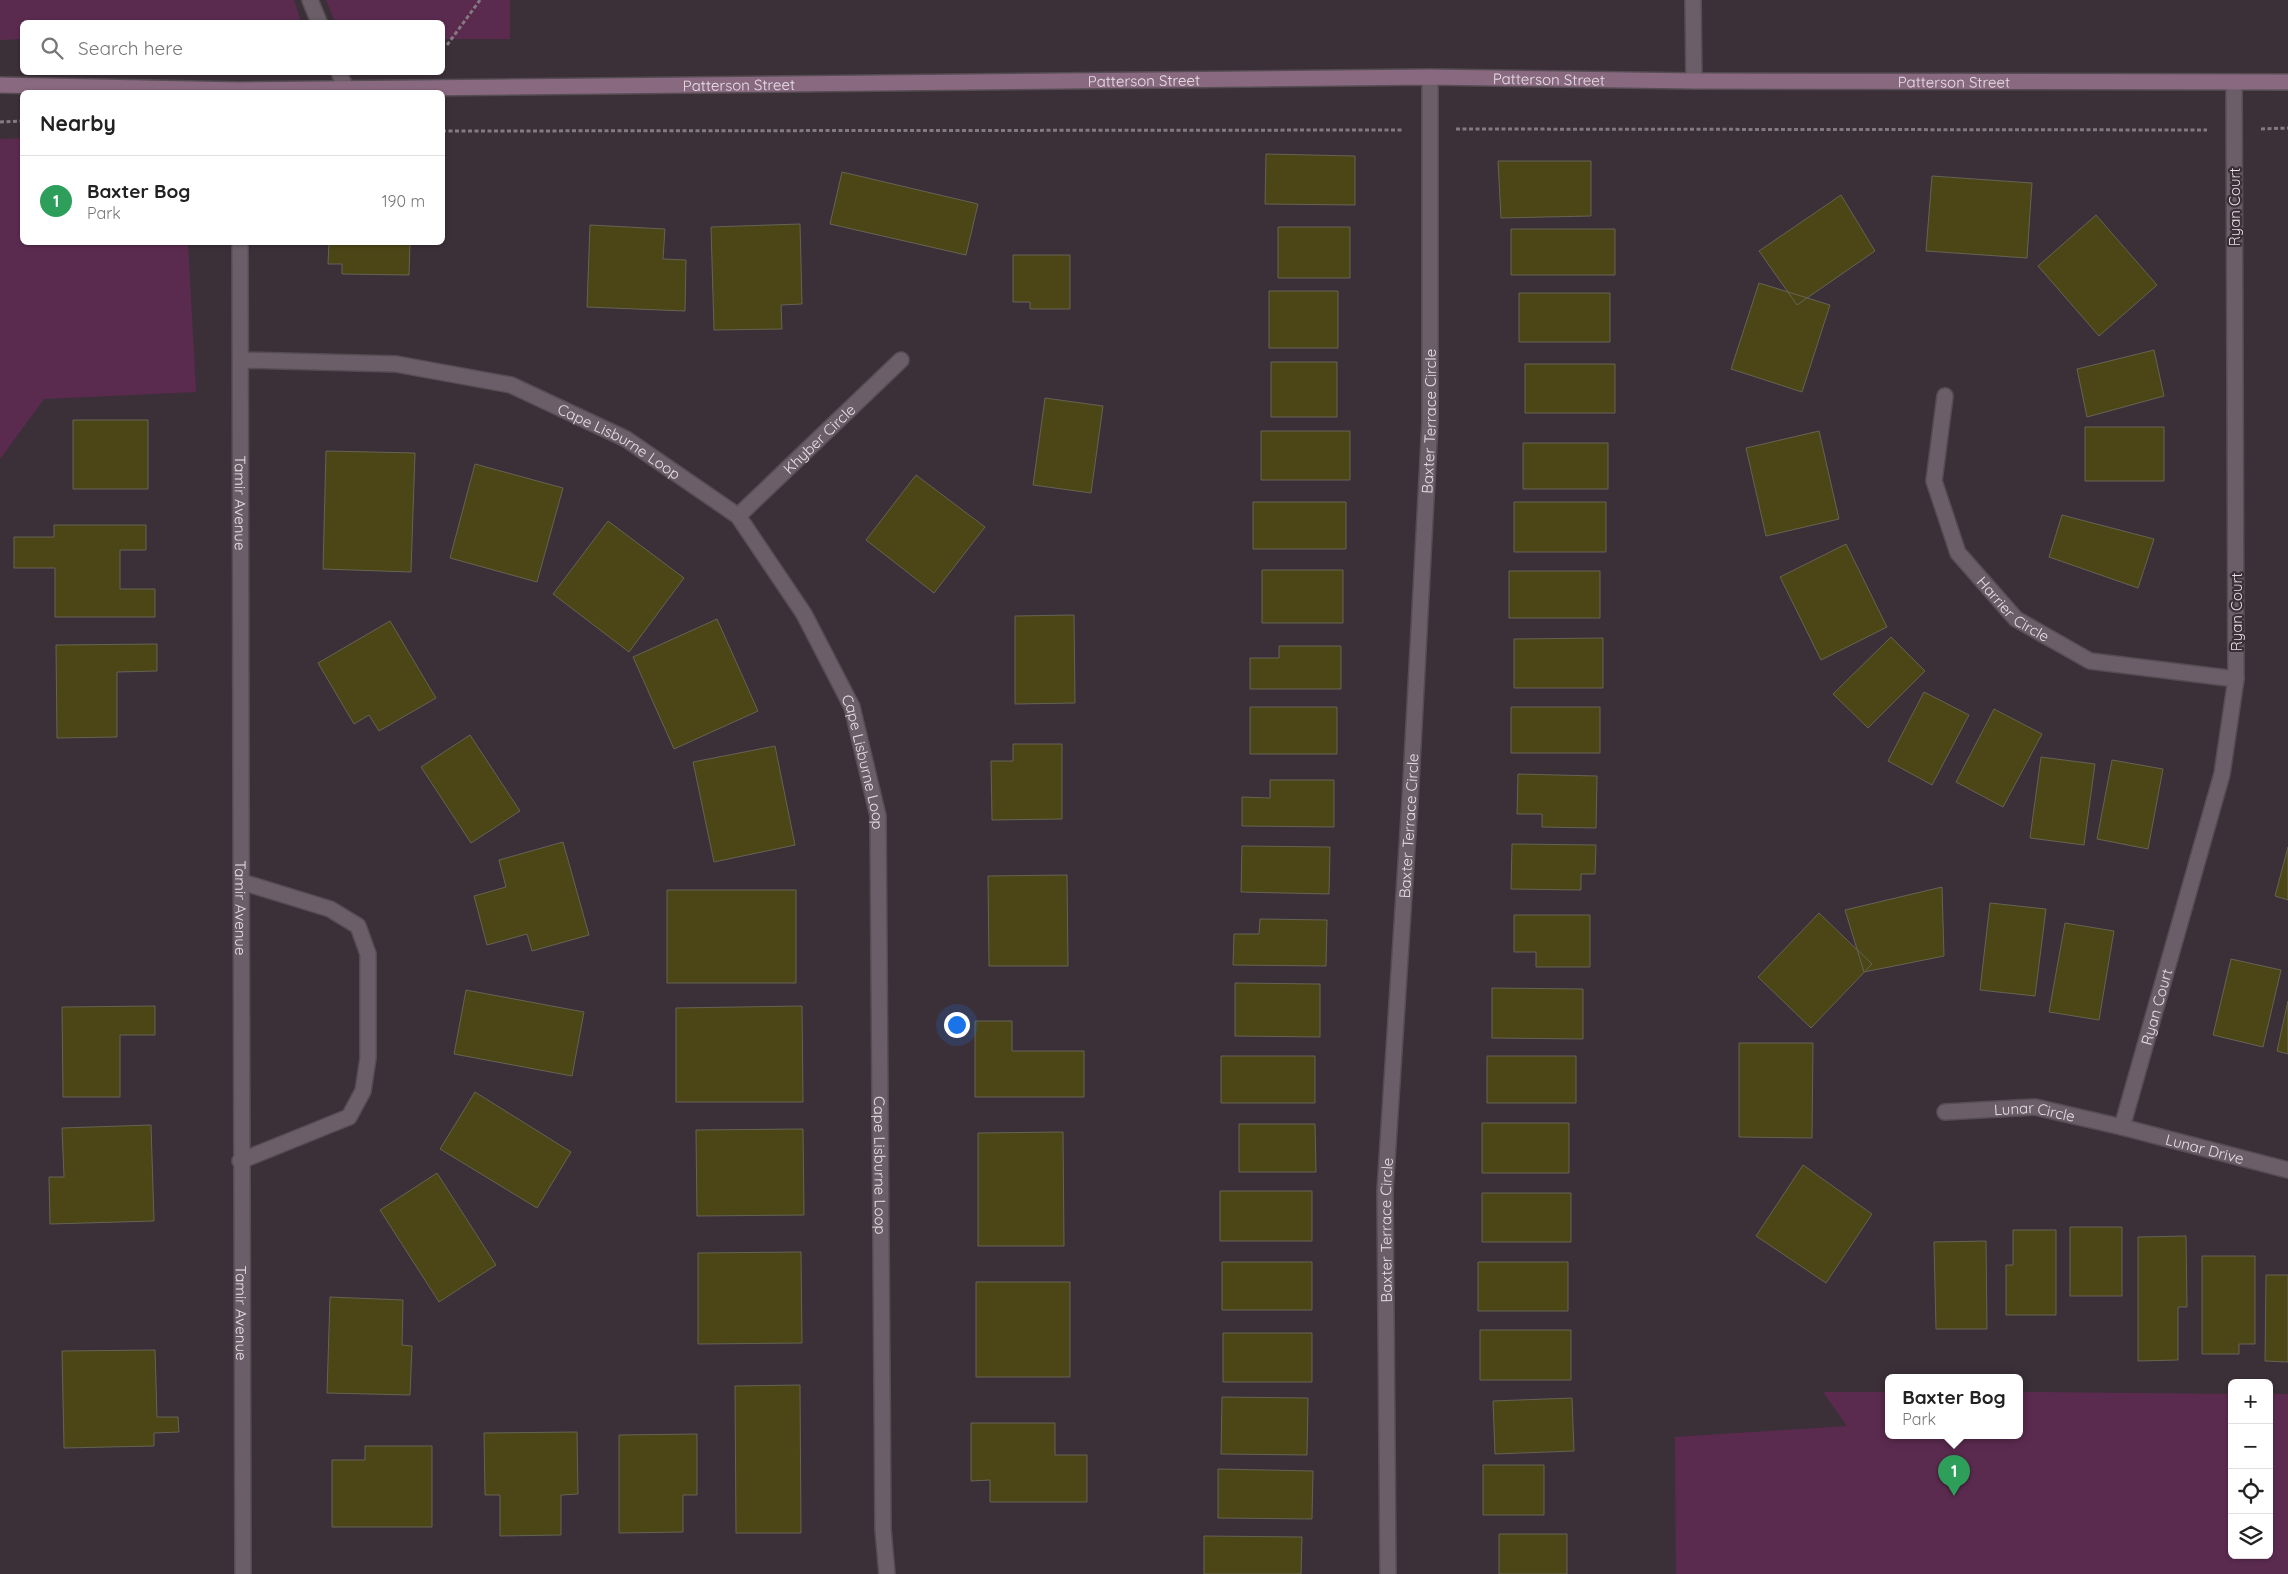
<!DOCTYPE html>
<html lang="en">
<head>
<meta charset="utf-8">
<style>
  :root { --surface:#fff; --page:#f2f2f2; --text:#222; --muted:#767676; --line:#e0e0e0; --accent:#7c3aed }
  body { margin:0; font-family:Quicksand,sans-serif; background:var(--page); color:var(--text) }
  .controls { position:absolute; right:15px; bottom:15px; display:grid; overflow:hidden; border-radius:8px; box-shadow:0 1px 4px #0004 }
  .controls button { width:45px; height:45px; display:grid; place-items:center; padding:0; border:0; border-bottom:1px solid var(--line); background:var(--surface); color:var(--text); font:25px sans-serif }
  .you { position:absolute; left:956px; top:1024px; width:18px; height:18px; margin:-12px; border:4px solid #fff; border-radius:50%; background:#1a73e8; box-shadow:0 0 0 8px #1a73e833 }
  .badge { display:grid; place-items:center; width:32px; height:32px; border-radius:50%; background:var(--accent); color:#fff; font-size:16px; font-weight:700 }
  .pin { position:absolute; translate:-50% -41px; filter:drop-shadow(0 1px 2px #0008) }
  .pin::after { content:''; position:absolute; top:26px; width:18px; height:15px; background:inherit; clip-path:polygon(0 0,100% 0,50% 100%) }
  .popup { position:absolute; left:1885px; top:1374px; width:138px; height:65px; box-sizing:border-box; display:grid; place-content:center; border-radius:8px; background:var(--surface); filter:drop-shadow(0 1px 4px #0005); font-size:16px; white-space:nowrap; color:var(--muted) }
  .popup b { font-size:19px; color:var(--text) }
  .popup::after { content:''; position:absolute; left:50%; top:100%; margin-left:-10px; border:10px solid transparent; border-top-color:var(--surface) }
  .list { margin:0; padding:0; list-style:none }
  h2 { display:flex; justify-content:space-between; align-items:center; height:65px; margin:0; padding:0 20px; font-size:21px }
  h2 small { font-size:16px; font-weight:400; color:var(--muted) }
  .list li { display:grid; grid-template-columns:32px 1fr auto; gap:15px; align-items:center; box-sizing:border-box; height:90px; padding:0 20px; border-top:1px solid var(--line) }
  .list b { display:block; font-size:19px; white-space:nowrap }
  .list p { margin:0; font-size:16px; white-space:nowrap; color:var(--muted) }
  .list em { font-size:16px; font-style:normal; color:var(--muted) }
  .icon { flex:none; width:28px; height:28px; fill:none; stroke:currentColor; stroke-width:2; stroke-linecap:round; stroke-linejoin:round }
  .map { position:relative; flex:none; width:2288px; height:1574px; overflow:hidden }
  .search { position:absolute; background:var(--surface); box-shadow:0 1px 4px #0004; left:20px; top:20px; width:425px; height:55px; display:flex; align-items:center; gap:12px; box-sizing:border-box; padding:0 18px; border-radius:8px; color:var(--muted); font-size:19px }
  .panel { position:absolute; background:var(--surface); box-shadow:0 1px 4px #0004; left:20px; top:90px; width:425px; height:155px; border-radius:8px }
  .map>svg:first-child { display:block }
</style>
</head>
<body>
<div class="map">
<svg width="2288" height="1574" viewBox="0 0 2288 1574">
  <rect width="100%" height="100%" fill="#3c3038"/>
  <path fill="#5b2b4f" d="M 0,0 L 294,0 L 301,22 L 22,22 L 22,39 L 0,40 Z
    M 326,0 L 510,0 L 510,39 L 443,39 L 442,22 L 335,22 Z
    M 22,138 L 22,242 L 188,243 L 196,392 L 44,399 L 0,459 L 0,139 Z
    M 1823,1392 L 1889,1392 L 1889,1435 L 2019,1435 L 2019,1392 L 2232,1394 L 2232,1555 L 2269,1555 L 2269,1394 L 2288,1394 L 2288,1574 L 1676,1574 L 1675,1437 L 1847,1426 Z"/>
  <path fill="#4c4616" stroke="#656354" d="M 1266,154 L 1355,156 L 1355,205 L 1265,204 Z
    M 1498,161 L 1591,161 L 1591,216 L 1501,218 Z
    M 842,172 L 978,204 L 966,255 L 830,224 Z
    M 1932,176 L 2032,183 L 2027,258 L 1926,251 Z
    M 1841,195 L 1875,251 L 1797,305 L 1759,251 Z
    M 2096,215 L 2157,285 L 2099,336 L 2038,266 Z
    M 800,224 L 802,304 L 781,305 L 782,329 L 714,330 L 711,227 Z
    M 590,225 L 665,229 L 663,259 L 686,260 L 685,311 L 587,307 Z
    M 1278,227 L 1350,227 L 1350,278 L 1278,278 Z
    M 1511,229 L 1615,229 L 1615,275 L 1511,275 Z
    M 329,242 L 410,242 L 409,275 L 342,274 L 342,264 L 328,264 Z
    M 1013,255 L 1070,255 L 1070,309 L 1030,309 L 1030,302 L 1013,302 Z
    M 1759,283 L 1830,305 L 1802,392 L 1731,369 Z
    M 1269,291 L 1338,291 L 1338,348 L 1269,348 Z
    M 1519,293 L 1610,293 L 1610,342 L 1519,342 Z
    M 2154,350 L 2164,396 L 2087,417 L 2077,369 Z
    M 1271,362 L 1337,362 L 1337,417 L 1271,417 Z
    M 1525,364 L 1615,364 L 1615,413 L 1525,413 Z
    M 1045,398 L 1103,406 L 1091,493 L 1033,485 Z
    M 73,420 L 148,420 L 148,489 L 73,489 Z
    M 2085,427 L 2164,427 L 2164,481 L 2085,481 Z
    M 1261,431 L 1350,431 L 1350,480 L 1261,480 Z
    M 1819,431 L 1839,519 L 1766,536 L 1746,448 Z
    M 1523,443 L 1608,443 L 1608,489 L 1523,489 Z
    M 326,451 L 415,453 L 411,572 L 323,569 Z
    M 475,464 L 563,488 L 537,582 L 450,558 Z
    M 916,475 L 985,527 L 934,593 L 866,540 Z
    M 1253,502 L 1346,502 L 1346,549 L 1253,549 Z
    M 1514,502 L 1606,502 L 1606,552 L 1514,552 Z
    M 2062,515 L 2154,539 L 2138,588 L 2049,557 Z
    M 608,521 L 684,578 L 629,652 L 553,594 Z
    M 54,525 L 146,525 L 146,550 L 120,550 L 120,589 L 155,589 L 155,617 L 55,617 L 55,568 L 14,568 L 14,537 L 54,537 Z
    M 1846,544 L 1887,627 L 1821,660 L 1780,577 Z
    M 1262,570 L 1343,570 L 1343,623 L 1262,623 Z
    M 1509,571 L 1600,571 L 1600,618 L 1509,618 Z
    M 1074,615 L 1075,703 L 1015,704 L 1015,616 Z
    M 717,619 L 758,711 L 674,749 L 633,657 Z
    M 390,621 L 436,698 L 379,731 L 369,715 L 354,724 L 318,663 Z
    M 1891,637 L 1925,671 L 1868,728 L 1833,694 Z
    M 1603,638 L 1603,688 L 1514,688 L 1514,639 Z
    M 157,644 L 157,671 L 117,672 L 117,737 L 57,738 L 56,645 Z
    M 1279,646 L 1341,646 L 1341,689 L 1250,689 L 1250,658 L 1279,658 Z
    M 1924,692 L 1969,715 L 1932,785 L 1888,761 Z
    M 1250,707 L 1337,707 L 1337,754 L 1250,754 Z
    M 1511,707 L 1600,707 L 1600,753 L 1511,753 Z
    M 1994,709 L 2042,734 L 2003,807 L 1956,782 Z
    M 470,735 L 520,811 L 471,843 L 421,767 Z
    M 1013,744 L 1062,744 L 1062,819 L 992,820 L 991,761 L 1013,761 Z
    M 775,746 L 795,845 L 714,862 L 693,762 Z
    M 2041,757 L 2095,764 L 2084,845 L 2030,838 Z
    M 2112,760 L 2163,769 L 2148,849 L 2097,839 Z
    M 1518,774 L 1597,776 L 1596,828 L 1542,827 L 1542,814 L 1517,814 Z
    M 1270,780 L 1334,780 L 1334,827 L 1242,826 L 1242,797 L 1270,798 Z
    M 563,842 L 589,935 L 532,951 L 527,934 L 487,945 L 474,896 L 506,887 L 499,860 Z
    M 1512,844 L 1596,845 L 1595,874 L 1581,874 L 1581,890 L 1511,889 Z
    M 1242,846 L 1330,847 L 1329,894 L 1241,892 Z
    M 2288,847 L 2288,900 L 2275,896 Z
    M 1067,875 L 1068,966 L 989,966 L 988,876 Z
    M 1942,887 L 1944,956 L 1864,972 L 1845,910 Z
    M 667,890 L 796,890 L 796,983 L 667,983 Z
    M 1990,903 L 2046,909 L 2035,996 L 1980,990 Z
    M 1819,913 L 1872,964 L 1811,1028 L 1758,977 Z
    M 1514,915 L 1590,915 L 1590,967 L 1536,967 L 1536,952 L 1514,952 Z
    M 1260,919 L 1327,920 L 1326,966 L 1233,965 L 1234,934 L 1259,934 Z
    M 2065,923 L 2114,931 L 2099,1020 L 2049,1012 Z
    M 2231,959 L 2281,970 L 2263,1047 L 2213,1035 Z
    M 1235,983 L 1320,984 L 1320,1037 L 1235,1036 Z
    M 1492,988 L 1583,989 L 1583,1039 L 1492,1038 Z
    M 466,990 L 584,1012 L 572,1076 L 454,1054 Z
    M 2288,1001 L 2288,1054 L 2277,1051 Z
    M 155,1006 L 155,1035 L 120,1035 L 120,1097 L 63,1097 L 62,1007 Z
    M 802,1006 L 803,1102 L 676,1102 L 676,1008 Z
    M 975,1021 L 1012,1021 L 1012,1051 L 1084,1051 L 1084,1097 L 975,1097 Z
    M 1739,1043 L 1813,1043 L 1812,1138 L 1739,1137 Z
    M 1221,1056 L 1315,1056 L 1315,1103 L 1221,1103 Z
    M 1487,1056 L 1576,1056 L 1576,1103 L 1487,1103 Z
    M 475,1092 L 571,1152 L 537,1208 L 440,1149 Z
    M 1482,1123 L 1569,1123 L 1569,1173 L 1482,1173 Z
    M 1239,1124 L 1315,1124 L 1316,1172 L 1239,1172 Z
    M 151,1125 L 154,1221 L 50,1224 L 49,1177 L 64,1177 L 62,1128 Z
    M 803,1129 L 804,1215 L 697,1216 L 696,1130 Z
    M 1063,1132 L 1064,1246 L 978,1246 L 978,1133 Z
    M 1803,1165 L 1872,1214 L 1826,1283 L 1756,1236 Z
    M 437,1173 L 496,1265 L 439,1302 L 380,1210 Z
    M 1220,1191 L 1312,1191 L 1312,1241 L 1220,1241 Z
    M 1482,1193 L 1571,1193 L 1571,1242 L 1482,1242 Z
    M 2070,1227 L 2122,1227 L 2122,1296 L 2070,1296 Z
    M 2013,1230 L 2056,1230 L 2056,1315 L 2006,1315 L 2006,1265 L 2013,1265 Z
    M 2186,1236 L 2187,1307 L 2178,1307 L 2178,1360 L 2138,1361 L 2138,1237 Z
    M 1986,1241 L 1987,1329 L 1936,1329 L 1934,1242 Z
    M 801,1252 L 802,1343 L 698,1344 L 698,1253 Z
    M 2202,1256 L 2255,1256 L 2255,1344 L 2239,1344 L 2239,1354 L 2202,1354 Z
    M 1222,1262 L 1312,1262 L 1312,1310 L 1222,1310 Z
    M 1478,1262 L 1568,1262 L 1568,1311 L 1478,1311 Z
    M 2266,1275 L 2288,1275 L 2288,1362 L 2265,1361 Z
    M 976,1282 L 1070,1282 L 1070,1377 L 976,1377 Z
    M 330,1297 L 403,1300 L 402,1345 L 412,1346 L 410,1395 L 327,1393 Z
    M 1480,1330 L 1571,1330 L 1571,1380 L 1480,1380 Z
    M 1223,1333 L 1312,1333 L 1312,1382 L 1223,1382 Z
    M 155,1350 L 157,1417 L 178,1417 L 179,1432 L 154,1433 L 154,1446 L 64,1448 L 62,1351 Z
    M 800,1385 L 801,1533 L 736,1533 L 735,1386 Z
    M 1222,1397 L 1308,1398 L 1307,1455 L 1221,1454 Z
    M 1572,1398 L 1574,1451 L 1495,1454 L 1493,1401 Z
    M 971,1423 L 1055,1423 L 1055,1455 L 1087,1455 L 1087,1502 L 990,1502 L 990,1480 L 971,1481 Z
    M 577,1432 L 578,1494 L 561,1495 L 561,1535 L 500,1536 L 500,1495 L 485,1495 L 484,1433 Z
    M 697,1434 L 697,1495 L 683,1495 L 683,1532 L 619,1533 L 619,1435 Z
    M 365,1446 L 432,1446 L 432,1527 L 332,1527 L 332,1460 L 365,1460 Z
    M 1483,1465 L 1544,1465 L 1544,1515 L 1483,1515 Z
    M 1218,1469 L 1313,1471 L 1312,1519 L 1218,1518 Z
    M 1499,1534 L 1567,1534 L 1567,1574 L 1499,1574 Z
    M 1204,1536 L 1302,1537 L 1301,1574 L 1204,1574 Z"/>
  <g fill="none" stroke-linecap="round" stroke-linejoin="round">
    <g stroke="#564c53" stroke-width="18">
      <path id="lane" d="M 310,0 L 319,22
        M 339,72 L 346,89"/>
    </g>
    <g stroke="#564c53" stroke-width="18">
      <g id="street">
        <path d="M 1693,0 L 1694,81"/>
        <path id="s1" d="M 240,242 C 242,686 240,1130 243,1574"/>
        <path id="s2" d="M 241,360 L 396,364 L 511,385 L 626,439 L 738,516 L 804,614 L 852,707 L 878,816 L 883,1529 L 887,1574"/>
        <path id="s3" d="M 1945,396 L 1934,481 L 1958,553 L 2016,619 L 2090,661 L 2236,679"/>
        <path id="s4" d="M 738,516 L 901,360"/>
        <path id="s5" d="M 1945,1112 L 2035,1107 L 2122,1127 L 2288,1170"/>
        <path id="s6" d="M 2122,1127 L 2222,774 L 2236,679 L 2234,82"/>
        <path d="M 240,1161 L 349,1117 L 363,1091 L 368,1058 L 368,954 L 358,926 L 330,909 L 242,882"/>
        <path id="s7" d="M 1388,1574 L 1385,1191 L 1410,801 L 1430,422 L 1430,77"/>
      </g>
    </g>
    <g stroke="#564c53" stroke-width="18">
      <g id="secondary">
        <path id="s8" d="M 0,85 L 239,90 L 1430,77 L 1694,81 L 2288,82"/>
      </g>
    </g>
    <path stroke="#837980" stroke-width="3" stroke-dasharray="4 2.5" stroke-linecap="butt" d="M 447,45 L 480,0
      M 0,122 L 22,121
      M 1456,129 L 2207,130
      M 2261,129 L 2288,128
      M 442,131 L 1402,130"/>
    <use href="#lane" stroke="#6c5e68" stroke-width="15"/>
    <use href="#street" stroke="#6c5e68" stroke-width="15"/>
    <use href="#secondary" stroke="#896980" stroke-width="15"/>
  </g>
  <g text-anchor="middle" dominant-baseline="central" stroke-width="4.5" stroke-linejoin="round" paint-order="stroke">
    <g font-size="15" fill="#e8e0e6" stroke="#3c3038">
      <text stroke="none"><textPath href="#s8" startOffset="1549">Patterson Street</textPath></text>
      <text stroke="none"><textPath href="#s8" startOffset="1144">Patterson Street</textPath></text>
      <text stroke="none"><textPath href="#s8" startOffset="1954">Patterson Street</textPath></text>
      <text stroke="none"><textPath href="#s8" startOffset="739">Patterson Street</textPath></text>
      <text transform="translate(2234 207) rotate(-90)">Ryan Court</text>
      <text stroke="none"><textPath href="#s7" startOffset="1154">Baxter Terrace Circle</textPath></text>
      <text stroke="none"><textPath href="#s4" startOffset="112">Khyber Circle</textPath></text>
      <text stroke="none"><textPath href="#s2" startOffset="394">Cape Lisburne Loop</textPath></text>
      <text stroke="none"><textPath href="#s1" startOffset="261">Tamir Avenue</textPath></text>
      <text stroke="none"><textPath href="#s3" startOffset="241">Harrier Circle</textPath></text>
      <text transform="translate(2236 612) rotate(-90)">Ryan Court</text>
      <text stroke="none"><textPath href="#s2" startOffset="814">Cape Lisburne Loop</textPath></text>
      <text stroke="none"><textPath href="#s7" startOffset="749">Baxter Terrace Circle</textPath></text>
      <text stroke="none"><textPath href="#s1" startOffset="666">Tamir Avenue</textPath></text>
      <text stroke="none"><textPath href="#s6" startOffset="125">Ryan Court</textPath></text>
      <text stroke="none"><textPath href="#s5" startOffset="90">Lunar Circle</textPath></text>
      <text stroke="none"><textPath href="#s5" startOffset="265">Lunar Drive</textPath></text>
      <text stroke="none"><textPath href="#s2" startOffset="1219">Cape Lisburne Loop</textPath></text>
      <text stroke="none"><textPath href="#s7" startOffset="344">Baxter Terrace Circle</textPath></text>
      <text stroke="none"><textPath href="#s1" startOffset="1071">Tamir Avenue</textPath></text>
    </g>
  </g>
</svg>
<div class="controls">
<button>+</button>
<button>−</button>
<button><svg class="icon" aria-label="locate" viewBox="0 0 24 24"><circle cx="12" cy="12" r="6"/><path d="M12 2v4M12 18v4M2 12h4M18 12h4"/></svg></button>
<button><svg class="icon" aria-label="layers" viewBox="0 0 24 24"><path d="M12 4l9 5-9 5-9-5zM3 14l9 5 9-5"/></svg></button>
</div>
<div class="you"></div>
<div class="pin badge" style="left:1954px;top:1496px;background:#2e9e5b">1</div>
<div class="popup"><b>Baxter Bog</b>Park</div>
<div class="search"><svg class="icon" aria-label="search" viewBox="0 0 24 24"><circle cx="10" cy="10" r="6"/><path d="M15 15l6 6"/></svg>Search here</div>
<section class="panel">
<h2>Nearby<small></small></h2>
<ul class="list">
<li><span class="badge" style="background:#2e9e5b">1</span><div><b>Baxter Bog</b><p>Park</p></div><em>190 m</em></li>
</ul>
</section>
</div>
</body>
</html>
